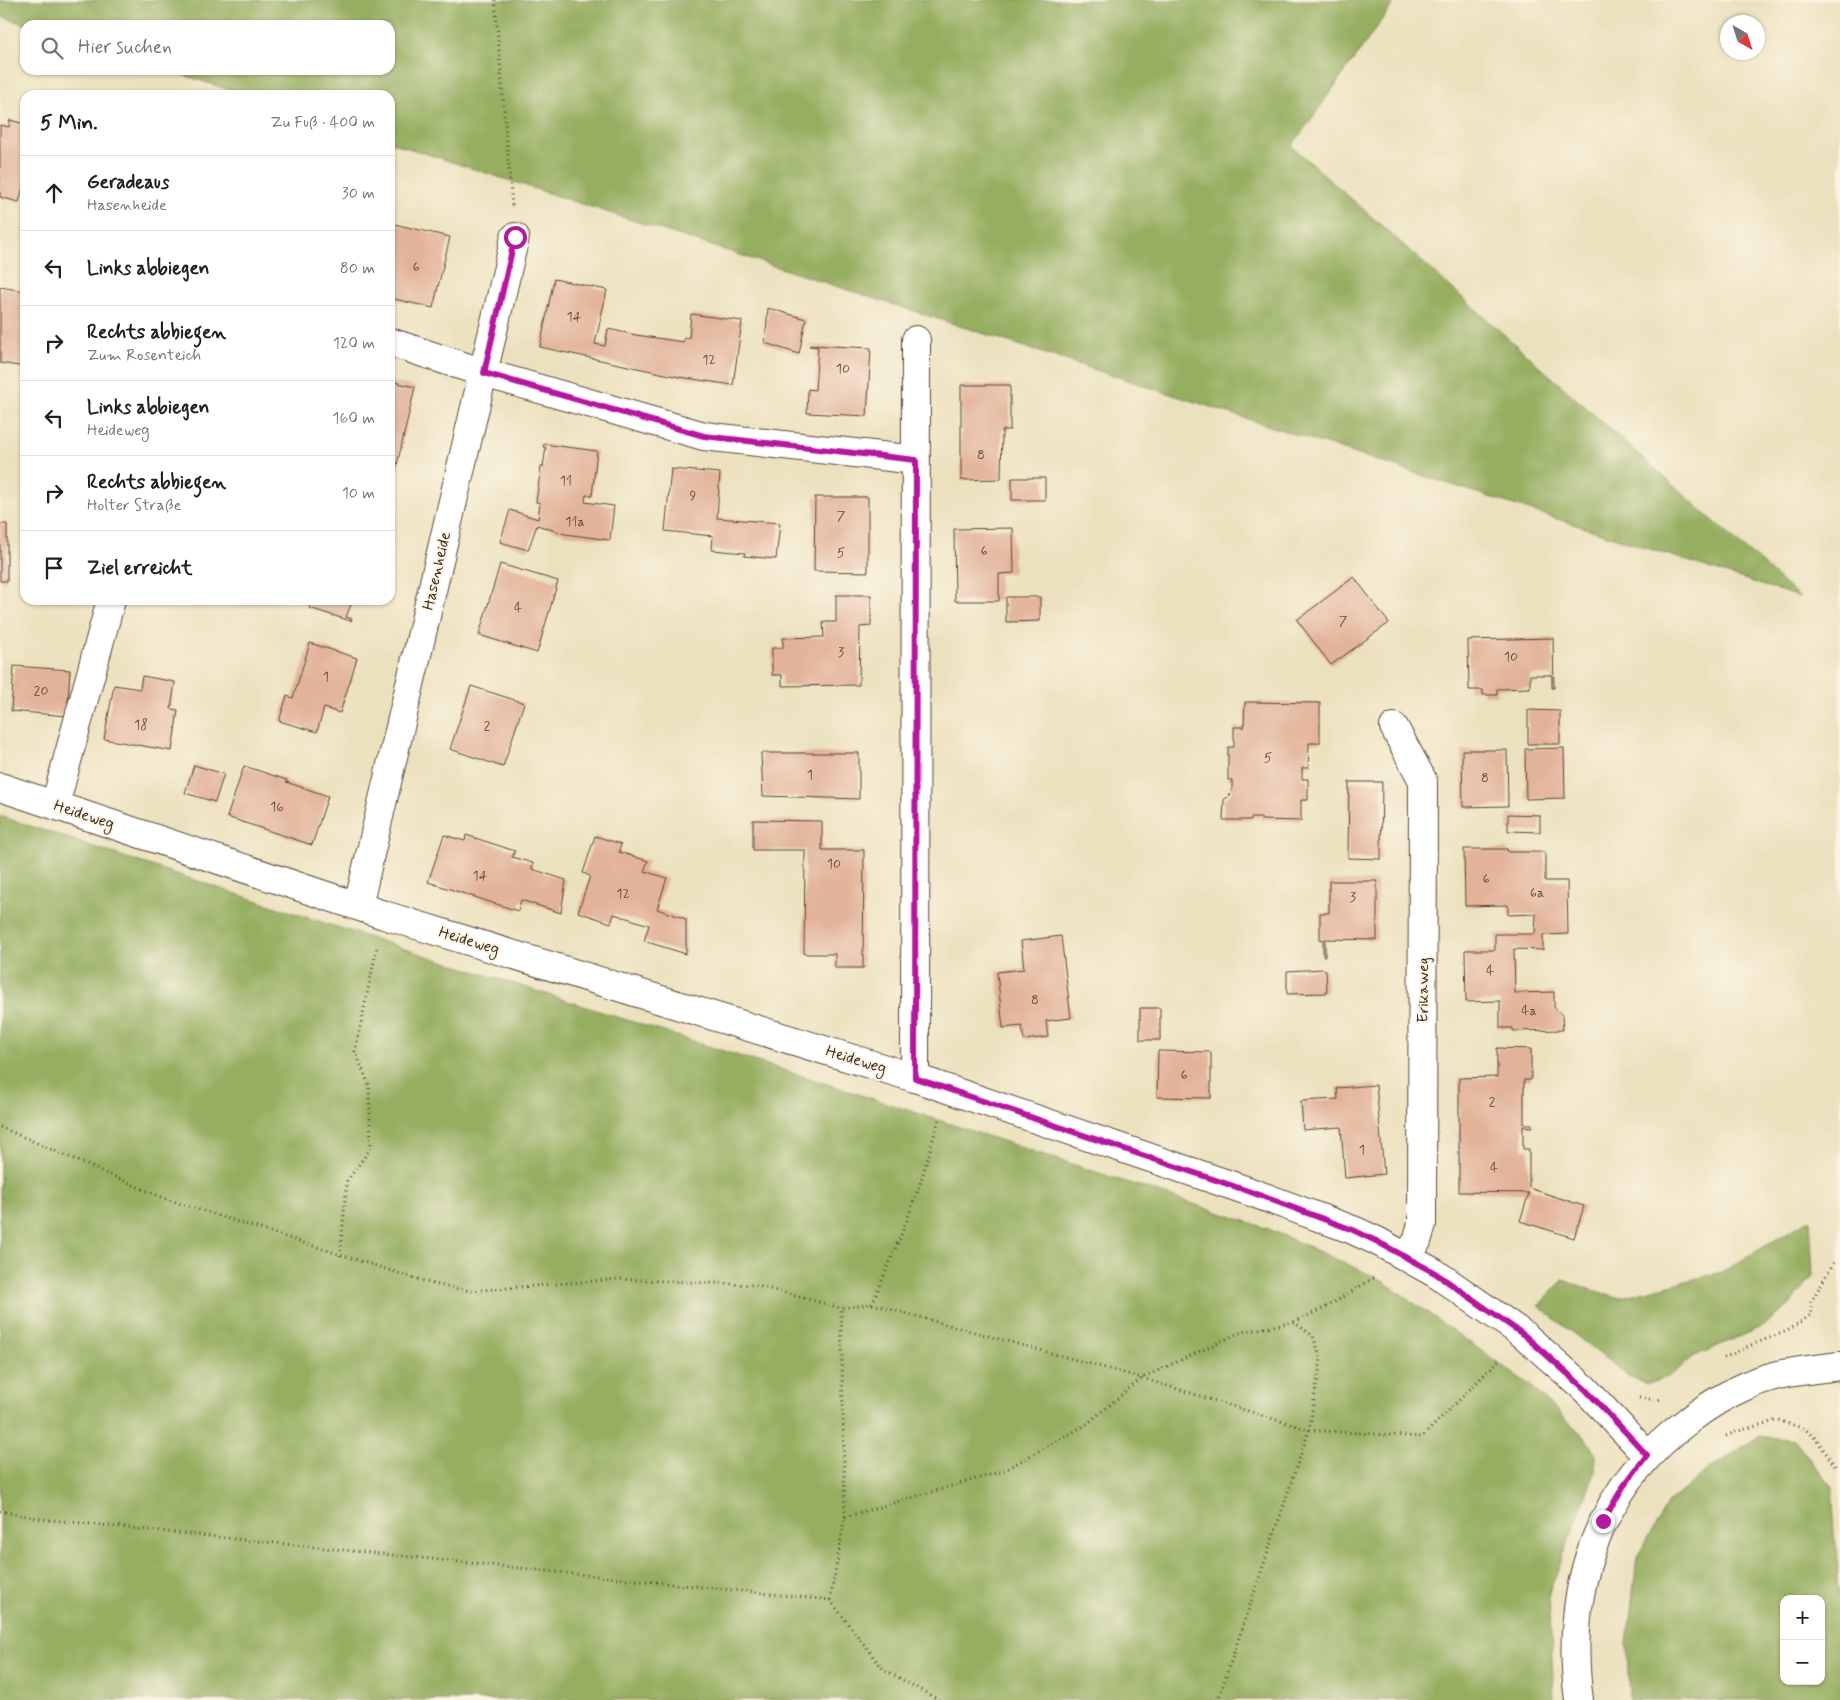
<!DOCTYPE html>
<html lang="de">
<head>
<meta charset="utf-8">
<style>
  :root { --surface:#fff; --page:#f6f6f6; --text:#202124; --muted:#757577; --line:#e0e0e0 }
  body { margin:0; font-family:Mynerve,sans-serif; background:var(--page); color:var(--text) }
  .controls { position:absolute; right:15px; bottom:15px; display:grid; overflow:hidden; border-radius:10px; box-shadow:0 1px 4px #0004 }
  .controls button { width:45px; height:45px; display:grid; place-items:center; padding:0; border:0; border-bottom:1px solid var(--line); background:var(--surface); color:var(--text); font:25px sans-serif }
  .compass { position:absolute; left:1720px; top:15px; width:45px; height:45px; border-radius:50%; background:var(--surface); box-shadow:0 1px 4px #0004; rotate:141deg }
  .stop { position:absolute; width:15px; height:15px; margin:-11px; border:4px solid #b5179e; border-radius:50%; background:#fff }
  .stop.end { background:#b5179e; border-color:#fff; box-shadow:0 1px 5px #0008 }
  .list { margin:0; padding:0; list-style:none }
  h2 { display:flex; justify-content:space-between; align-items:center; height:65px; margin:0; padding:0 20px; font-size:21px }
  h2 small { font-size:16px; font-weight:400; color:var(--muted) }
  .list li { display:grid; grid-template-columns:32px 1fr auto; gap:15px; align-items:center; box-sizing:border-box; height:75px; padding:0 20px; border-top:1px solid var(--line) }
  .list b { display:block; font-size:19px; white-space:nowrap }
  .list p { margin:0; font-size:16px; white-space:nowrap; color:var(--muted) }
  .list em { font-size:16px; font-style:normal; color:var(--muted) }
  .icon { flex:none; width:28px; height:28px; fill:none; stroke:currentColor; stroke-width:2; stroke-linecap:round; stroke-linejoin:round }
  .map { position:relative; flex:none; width:1840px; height:1700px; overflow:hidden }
  .search { position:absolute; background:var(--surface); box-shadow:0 1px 4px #0004; left:20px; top:20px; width:375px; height:55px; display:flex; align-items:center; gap:12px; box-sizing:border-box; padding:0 18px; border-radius:15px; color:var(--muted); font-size:19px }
  .panel { position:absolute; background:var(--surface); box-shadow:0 1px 4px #0004; left:20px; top:90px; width:375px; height:515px; border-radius:15px }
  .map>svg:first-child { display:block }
</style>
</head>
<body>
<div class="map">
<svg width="1840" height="1700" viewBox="0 0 1840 1700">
  <rect width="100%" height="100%" fill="#fcf5e5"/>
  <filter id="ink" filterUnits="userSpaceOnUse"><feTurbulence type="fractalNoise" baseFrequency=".02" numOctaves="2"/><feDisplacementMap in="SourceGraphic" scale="10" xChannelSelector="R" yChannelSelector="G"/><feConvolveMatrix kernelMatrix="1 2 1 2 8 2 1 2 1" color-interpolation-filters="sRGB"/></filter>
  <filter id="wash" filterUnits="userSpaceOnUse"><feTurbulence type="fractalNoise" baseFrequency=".0096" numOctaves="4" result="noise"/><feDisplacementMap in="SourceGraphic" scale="20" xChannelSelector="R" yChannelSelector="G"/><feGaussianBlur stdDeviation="1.12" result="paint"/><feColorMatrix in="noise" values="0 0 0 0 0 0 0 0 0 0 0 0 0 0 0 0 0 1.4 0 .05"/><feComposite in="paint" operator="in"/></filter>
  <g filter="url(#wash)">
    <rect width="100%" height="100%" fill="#ece1be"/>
    <path fill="#96ae60" stroke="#686c3f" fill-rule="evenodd" d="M 0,0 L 1396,0 L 1292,146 L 1799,597 L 390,142 L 390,95 L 245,95 L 168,70 L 390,70 L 390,25 L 28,25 L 0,16 Z
      M 0,816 L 340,928 L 914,1112 L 1269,1229 L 1380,1279 L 1531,1386 L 1588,1440 L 1596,1455 L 1595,1472 L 1549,1593 L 1554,1700 L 0,1700 Z
      M 1810,1219 L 1813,1276 L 1790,1305 L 1761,1327 L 1695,1356 L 1668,1377 L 1648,1384 L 1628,1376 L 1538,1306 L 1563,1280 L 1617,1298 L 1722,1272 Z
      M 1760,1436 L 1795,1440 L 1832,1487 L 1840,1606 L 1840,1700 L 1629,1700 L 1627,1645 L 1637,1557 L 1668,1503 L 1712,1467 ZM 1784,1599 L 1821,1599 L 1821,1681 L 1784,1681 Z"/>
    <g id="blocks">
      <path fill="#e2b399" d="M 10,120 L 25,124 L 25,169 L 23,177 L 25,179 L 19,202 L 0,197 L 0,125 L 9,127 Z
        M 390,223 L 450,237 L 433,308 L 390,298 Z
        M 554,279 L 607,290 L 595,344 L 605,346 L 608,329 L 636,335 L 683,342 L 684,338 L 689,338 L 691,314 L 742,321 L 733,385 L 679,377 L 540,347 Z
        M 0,287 L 25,291 L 25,367 L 0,363 Z
        M 768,308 L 806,319 L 799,354 L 765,343 Z
        M 810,345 L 871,348 L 867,416 L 807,413 L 808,389 L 815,390 L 818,347 L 809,346 Z
        M 390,381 L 415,387 L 391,491 L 390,491 Z
        M 961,385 L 1010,385 L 1010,430 L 1002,430 L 1001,479 L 961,480 Z
        M 544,444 L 597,451 L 592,496 L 586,495 L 585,502 L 614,506 L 610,540 L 565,534 L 537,525 L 528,550 L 500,542 L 510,510 L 538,519 L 540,503 L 536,502 L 541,467 L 543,467 L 546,447 L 543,447 Z
        M 671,469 L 720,473 L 717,518 L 780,523 L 776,559 L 744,556 L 745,553 L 712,550 L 713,536 L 665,531 Z
        M 1012,478 L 1045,478 L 1045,500 L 1012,500 Z
        M 815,497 L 868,497 L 868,572 L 814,571 Z
        M 0,524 L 7,524 L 7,581 L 0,581 Z
        M 1013,528 L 1014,573 L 999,574 L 999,601 L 955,601 L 954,529 Z
        M 500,564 L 558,581 L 537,653 L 479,635 Z
        M 1354,577 L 1389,623 L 1331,665 L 1297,620 Z
        M 836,595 L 871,595 L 871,626 L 860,627 L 859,685 L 782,686 L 782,675 L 772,675 L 772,648 L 783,648 L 783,638 L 824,637 L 823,622 L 836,622 Z
        M 1006,597 L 1040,597 L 1040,621 L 1006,622 Z
        M 312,600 L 353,600 L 346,617 L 352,619 L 351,621 L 309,608 Z
        M 1553,638 L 1554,688 L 1552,688 L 1552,675 L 1530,675 L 1530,688 L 1497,689 L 1497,695 L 1483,695 L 1483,690 L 1469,690 L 1468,640 Z
        M 310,643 L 357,658 L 340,713 L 324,708 L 317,732 L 279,721 L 287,696 L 293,698 Z
        M 14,666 L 70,670 L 67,716 L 11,711 Z
        M 142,676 L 175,682 L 171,709 L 178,710 L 172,751 L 104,739 L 114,685 L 140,689 Z
        M 471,686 L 524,703 L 503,767 L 450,749 Z
        M 1245,702 L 1320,703 L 1320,743 L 1309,743 L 1308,768 L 1302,768 L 1302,779 L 1308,779 L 1308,800 L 1301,800 L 1301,821 L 1261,820 L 1261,818 L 1251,818 L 1251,820 L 1223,820 L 1224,800 L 1232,792 L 1232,780 L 1228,780 L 1228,747 L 1234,747 L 1234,727 L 1244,727 Z
        M 1528,710 L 1560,711 L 1560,744 L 1528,744 Z
        M 1564,748 L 1565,798 L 1526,799 L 1525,749 Z
        M 1462,750 L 1507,750 L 1508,806 L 1463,807 Z
        M 761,753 L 859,753 L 859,799 L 763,796 Z
        M 194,765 L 224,774 L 215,802 L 185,793 Z
        M 244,766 L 287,780 L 286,782 L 328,796 L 312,845 L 227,817 Z
        M 1349,782 L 1382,782 L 1381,859 L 1348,858 Z
        M 1508,814 L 1540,815 L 1540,832 L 1508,831 Z
        M 753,820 L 822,821 L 822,850 L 864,850 L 863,968 L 835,968 L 835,954 L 804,954 L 805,850 L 753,850 Z
        M 444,835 L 465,841 L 466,835 L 515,851 L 512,857 L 533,863 L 532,869 L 566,880 L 561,913 L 521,900 L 518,911 L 428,882 Z
        M 595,836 L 621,844 L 619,852 L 648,861 L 644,871 L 667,878 L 657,909 L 686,919 L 686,954 L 644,941 L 649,925 L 614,914 L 611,923 L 578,912 L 590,876 L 583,873 Z
        M 1464,849 L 1507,849 L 1508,852 L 1545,852 L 1545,881 L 1567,881 L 1568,934 L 1543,935 L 1543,950 L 1514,949 L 1515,993 L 1554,992 L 1554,1007 L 1562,1015 L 1563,1030 L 1513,1031 L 1513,1028 L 1500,1028 L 1500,1001 L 1466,1002 L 1465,950 L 1495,950 L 1495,934 L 1535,934 L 1536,914 L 1508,915 L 1508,905 L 1465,906 Z
        M 1329,881 L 1377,881 L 1377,940 L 1325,939 L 1325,956 L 1323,956 L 1323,939 L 1320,940 L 1320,913 L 1329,913 Z
        M 1061,936 L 1071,1018 L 1046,1021 L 1048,1037 L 1024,1040 L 1022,1026 L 1003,1028 L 997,972 L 1024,969 L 1021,941 Z
        M 1323,969 L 1326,970 L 1327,993 L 1287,994 L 1287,971 Z
        M 1140,1008 L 1160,1008 L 1160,1040 L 1140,1040 Z
        M 1497,1048 L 1531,1049 L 1531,1080 L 1524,1080 L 1524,1124 L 1532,1124 L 1532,1127 L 1523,1126 L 1523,1149 L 1529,1149 L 1529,1188 L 1584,1206 L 1574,1238 L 1520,1221 L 1529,1193 L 1459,1192 L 1459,1078 L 1497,1077 Z
        M 1158,1051 L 1211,1052 L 1211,1098 L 1157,1097 Z
        M 1376,1085 L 1384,1174 L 1345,1178 L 1341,1127 L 1303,1130 L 1301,1101 L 1338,1099 L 1337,1088 Z"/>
    </g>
  </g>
  <g filter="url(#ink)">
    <use href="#blocks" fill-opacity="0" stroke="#564536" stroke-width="1"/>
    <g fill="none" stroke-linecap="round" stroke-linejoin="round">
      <g stroke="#564536" stroke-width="30">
        <path id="minor" d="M 390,342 L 484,373 L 704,436 L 916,460
          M 1394,727 L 1423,781 L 1422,1224 L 1417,1241 L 1407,1257
          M 0,787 L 384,915 L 915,1078 L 1248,1191 L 1353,1230 L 1377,1241 L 1435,1273 L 1524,1335 L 1585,1389 L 1647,1455
          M 55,805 L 111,600
          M 358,906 L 515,237
          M 915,1078 L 916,340
          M 1579,1700 C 1564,1589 1597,1488 1689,1420 C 1707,1406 1727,1394 1748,1385 C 1776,1372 1809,1370 1840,1366"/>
      </g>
      <path stroke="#564536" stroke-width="3" stroke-dasharray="1 4" stroke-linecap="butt" d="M 495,0 L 512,206
        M 0,1127 L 166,1199 L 433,1284 L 470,1291 L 619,1279 L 755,1285 L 841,1308 L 872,1304 L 1142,1378 L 1309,1430 L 1422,1437 L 1500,1359
        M 340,1256 L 347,1181 L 371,1148 L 369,1085 L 355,1051 L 377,947
        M 872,1304 L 902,1233 L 920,1184 L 939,1119
        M 1294,1322 L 1328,1306 L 1375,1277
        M 1724,1358 L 1751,1345 L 1787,1331 L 1811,1315 L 1811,1302 L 1834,1262
        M 1639,1398 L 1658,1400 L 1662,1398
        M 1726,1436 L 1738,1431 L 1778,1420 L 1805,1429 L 1817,1440 L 1837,1469
        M 0,1511 L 42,1519 L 830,1600 L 883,1669 L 939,1700
        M 845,1517 L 1003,1471 L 1087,1424 L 1142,1378 L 1239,1333 L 1294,1322 L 1313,1336 L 1321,1359 L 1309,1430 L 1218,1700
        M 830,1600 L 845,1517 L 841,1308"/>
      <use href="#minor" stroke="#fff" stroke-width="28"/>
    </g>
  </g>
  <g fill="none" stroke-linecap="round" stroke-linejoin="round" filter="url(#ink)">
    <path stroke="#b5179e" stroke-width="6" d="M 515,237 L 484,373 L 704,436 L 916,460 L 915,1078 L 1248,1191 L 1353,1230 L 1376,1241 L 1435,1273 L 1524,1335 L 1585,1389 L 1647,1455 L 1623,1487 L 1603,1521"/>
  </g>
  <g text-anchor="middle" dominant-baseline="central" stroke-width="4" stroke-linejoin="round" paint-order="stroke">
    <g font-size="14" fill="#654c3d">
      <text x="416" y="267">6</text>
      <text x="574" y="317">14</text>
      <text x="709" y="360">12</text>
      <text x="843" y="369">10</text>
      <text x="981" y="455">8</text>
      <text x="566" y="481">11</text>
      <text x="693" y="496">9</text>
      <text x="841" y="516">7</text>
      <text x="575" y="522">11a</text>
      <text x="984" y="551">6</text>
      <text x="841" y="553">5</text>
      <text x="518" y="608">4</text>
      <text x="1343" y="621">7</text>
      <text x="841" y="652">3</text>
      <text x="1511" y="657">10</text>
      <text x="326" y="677">1</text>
      <text x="41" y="691">20</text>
      <text x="141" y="725">18</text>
      <text x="487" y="726">2</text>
      <text x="1268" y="758">5</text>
      <text x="810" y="775">1</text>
      <text x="1485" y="778">8</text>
      <text x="277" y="807">16</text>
      <text x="834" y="864">10</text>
      <text x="480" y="876">14</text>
      <text x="1486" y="879">6</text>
      <text x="1537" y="893">6a</text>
      <text x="623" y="894">12</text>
      <text x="1353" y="897">3</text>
      <text x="1490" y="971">4</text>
      <text x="1035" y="1000">8</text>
      <text x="1529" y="1011">4a</text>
      <text x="1184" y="1075">6</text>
      <text x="1492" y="1102">2</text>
      <text x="1362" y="1150">1</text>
      <text x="1494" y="1168">4</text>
    </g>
    <g font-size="16" fill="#3b2a1e" stroke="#fcf5e5">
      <text transform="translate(437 571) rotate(-77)">Hasenheide</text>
      <text transform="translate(84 815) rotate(18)">Heideweg</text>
      <text transform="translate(469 941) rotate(17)">Heideweg</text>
      <text transform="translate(1423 990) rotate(-90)">Erikaweg</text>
      <text transform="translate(856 1060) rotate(17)">Heideweg</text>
    </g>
  </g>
</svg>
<div class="controls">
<button>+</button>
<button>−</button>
</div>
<svg class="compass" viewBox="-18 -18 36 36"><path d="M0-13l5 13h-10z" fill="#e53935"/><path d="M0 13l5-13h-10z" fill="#757577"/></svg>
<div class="stop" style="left:515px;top:237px"></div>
<div class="stop end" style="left:1603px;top:1521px"></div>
<div class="search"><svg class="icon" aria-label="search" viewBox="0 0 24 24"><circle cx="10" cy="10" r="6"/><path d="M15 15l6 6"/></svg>Hier suchen</div>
<section class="panel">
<h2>5 Min.<small>Zu Fuß · 400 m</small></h2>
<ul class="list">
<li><svg class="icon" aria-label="ahead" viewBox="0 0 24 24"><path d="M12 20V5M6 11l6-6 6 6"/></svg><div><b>Geradeaus</b><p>Hasenheide</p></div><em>30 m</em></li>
<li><svg class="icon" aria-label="left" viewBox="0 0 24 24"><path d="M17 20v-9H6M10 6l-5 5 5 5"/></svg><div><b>Links abbiegen</b></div><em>80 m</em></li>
<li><svg class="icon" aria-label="right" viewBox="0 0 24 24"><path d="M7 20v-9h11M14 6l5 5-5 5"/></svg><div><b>Rechts abbiegen</b><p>Zum Rosenteich</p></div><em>120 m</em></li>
<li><svg class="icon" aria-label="left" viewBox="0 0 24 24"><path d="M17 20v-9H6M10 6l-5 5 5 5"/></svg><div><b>Links abbiegen</b><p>Heideweg</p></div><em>160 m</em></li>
<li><svg class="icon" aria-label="right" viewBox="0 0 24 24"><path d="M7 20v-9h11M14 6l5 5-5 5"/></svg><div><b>Rechts abbiegen</b><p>Holter Straße</p></div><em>10 m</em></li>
<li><svg class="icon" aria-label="arrive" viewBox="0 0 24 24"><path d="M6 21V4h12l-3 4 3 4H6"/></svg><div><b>Ziel erreicht</b></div></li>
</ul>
</section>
</div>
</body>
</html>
